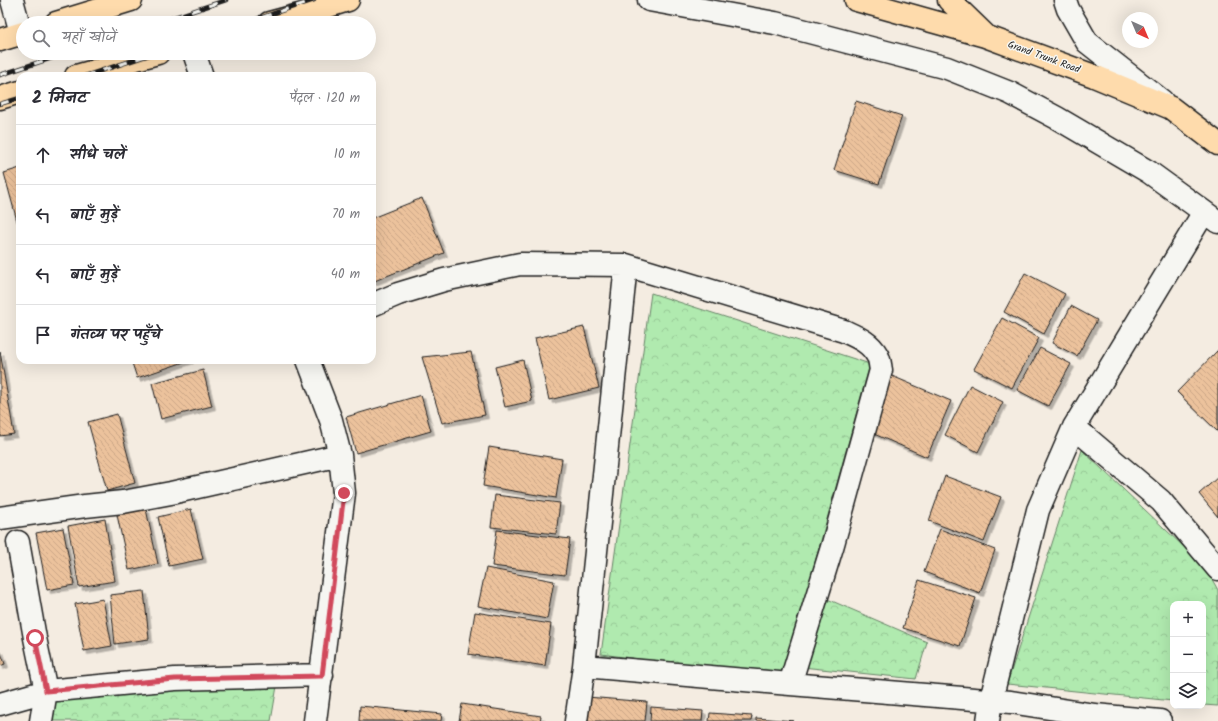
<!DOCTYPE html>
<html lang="hi">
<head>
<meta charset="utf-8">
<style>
  :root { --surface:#fff; --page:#f7f7f7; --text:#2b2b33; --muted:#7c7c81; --line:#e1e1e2 }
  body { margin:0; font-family:Kalam,"Playpen Sans Deva",sans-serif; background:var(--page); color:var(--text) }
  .controls { position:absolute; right:12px; bottom:12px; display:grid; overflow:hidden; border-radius:8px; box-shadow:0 4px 16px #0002 }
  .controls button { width:36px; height:36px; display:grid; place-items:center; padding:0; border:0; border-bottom:1px solid var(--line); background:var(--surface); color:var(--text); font:20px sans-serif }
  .compass { position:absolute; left:1122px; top:12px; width:36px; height:36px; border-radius:50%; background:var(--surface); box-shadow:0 4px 16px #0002; rotate:136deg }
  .stop { position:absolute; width:12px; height:12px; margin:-9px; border:3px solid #d1495b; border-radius:50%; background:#fff }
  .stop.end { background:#d1495b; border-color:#fff; box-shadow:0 1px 4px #0008 }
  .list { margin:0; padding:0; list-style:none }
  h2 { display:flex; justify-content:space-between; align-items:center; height:52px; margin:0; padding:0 16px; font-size:17px }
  h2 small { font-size:13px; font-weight:400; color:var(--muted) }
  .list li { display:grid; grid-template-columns:26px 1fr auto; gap:12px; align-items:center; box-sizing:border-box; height:60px; padding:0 16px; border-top:1px solid var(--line) }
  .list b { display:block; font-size:15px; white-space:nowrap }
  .list em { font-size:13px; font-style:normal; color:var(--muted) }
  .icon { flex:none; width:22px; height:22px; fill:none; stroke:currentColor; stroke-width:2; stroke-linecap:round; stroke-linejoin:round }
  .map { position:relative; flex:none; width:1218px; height:721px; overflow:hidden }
  .search { position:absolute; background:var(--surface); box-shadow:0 4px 16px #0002; left:16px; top:16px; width:360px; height:44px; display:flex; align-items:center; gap:10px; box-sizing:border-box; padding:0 14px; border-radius:22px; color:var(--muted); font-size:15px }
  .panel { position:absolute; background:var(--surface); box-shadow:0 4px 16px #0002; left:16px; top:72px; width:360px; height:292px; border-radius:12px }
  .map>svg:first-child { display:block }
</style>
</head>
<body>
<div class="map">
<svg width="1218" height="721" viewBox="0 0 1218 721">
  <defs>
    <pattern id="park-crowns" width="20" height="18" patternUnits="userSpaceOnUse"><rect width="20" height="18" fill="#b0eaaf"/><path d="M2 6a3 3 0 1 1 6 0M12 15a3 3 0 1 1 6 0" fill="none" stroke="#97c896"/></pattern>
    <pattern id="building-back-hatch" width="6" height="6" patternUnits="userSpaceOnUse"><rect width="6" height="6" fill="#ecc29c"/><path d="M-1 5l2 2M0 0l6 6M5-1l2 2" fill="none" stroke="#caa686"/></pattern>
    <filter id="shadow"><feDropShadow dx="3.5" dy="3.5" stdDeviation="0" flood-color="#0004"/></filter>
  </defs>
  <rect width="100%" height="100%" fill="#f4ece1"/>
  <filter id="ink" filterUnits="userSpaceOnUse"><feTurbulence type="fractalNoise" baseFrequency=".025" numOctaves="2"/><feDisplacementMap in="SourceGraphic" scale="8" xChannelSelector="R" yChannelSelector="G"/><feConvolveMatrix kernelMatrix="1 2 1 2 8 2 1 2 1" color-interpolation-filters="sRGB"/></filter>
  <g filter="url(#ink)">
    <path fill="url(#park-crowns)" stroke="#668366" d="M 651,293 L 870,364 L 783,678 L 601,654 Z
      M 1082,450 L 1205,567 L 1218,590 L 1218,706 L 1203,705 L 1203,604 L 1173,604 L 1173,701 L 1007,684 Z
      M 825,598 L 927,642 L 916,679 L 802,667 Z
      M 277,686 L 271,721 L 49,721 L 52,695 Z"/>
    <path fill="url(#building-back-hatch)" stroke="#1c1c1c" filter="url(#shadow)" d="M 856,101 L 902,116 L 879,184 L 834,170 Z
      M 20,168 L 20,232 L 4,173 Z
      M 422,198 L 444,253 L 372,282 L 372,218 Z
      M 1025,273 L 1065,294 L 1044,334 L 1004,312 Z
      M 1071,306 L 1097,320 L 1077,356 L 1052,343 Z
      M 1002,318 L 1039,338 L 1012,388 L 974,369 Z
      M 584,327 L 599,388 L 549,400 L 535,338 Z
      M 1040,348 L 1071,364 L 1048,406 L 1017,390 Z
      M 1218,350 L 1218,432 L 1177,392 Z
      M 0,351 L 14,434 L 0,436 Z
      M 471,352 L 485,415 L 442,423 L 422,357 Z
      M 131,360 L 190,360 L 137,378 Z
      M 523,360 L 532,401 L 505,407 L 495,367 Z
      M 203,370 L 212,406 L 161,419 L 152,383 Z
      M 892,376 L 951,401 L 927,457 L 867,431 Z
      M 970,385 L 1003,402 L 978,452 L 945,435 Z
      M 421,395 L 431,431 L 356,453 L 346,417 Z
      M 117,414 L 135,483 L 107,491 L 88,422 Z
      M 489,447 L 562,459 L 556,498 L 483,486 Z
      M 945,476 L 1001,497 L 984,542 L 929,521 Z
      M 1218,477 L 1218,517 L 1199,494 Z
      M 495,495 L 560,503 L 556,534 L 491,527 Z
      M 146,509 L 158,564 L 129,570 L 117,515 Z
      M 191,509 L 203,559 L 169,566 L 158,517 Z
      M 105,519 L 115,581 L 79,587 L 68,526 Z
      M 63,528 L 74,585 L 47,590 L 36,533 Z
      M 940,529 L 995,550 L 980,593 L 924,572 Z
      M 497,530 L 570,539 L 565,575 L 492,566 Z
      M 486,568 L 554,581 L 547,619 L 478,606 Z
      M 919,580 L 976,598 L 960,646 L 903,628 Z
      M 144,591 L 149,639 L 115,644 L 110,595 Z
      M 103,599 L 112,646 L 84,651 L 75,604 Z
      M 475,612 L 551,624 L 545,666 L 468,654 Z
      M 0,650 L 5,664 L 0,666 Z
      M 587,697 L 647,702 L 645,721 L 585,721 Z
      M 462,704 L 541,716 L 540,721 L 459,721 Z
      M 360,706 L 442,714 L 441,721 L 359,721 Z
      M 651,707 L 703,711 L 702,721 L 650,721 Z
      M 710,713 L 752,716 L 751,721 L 709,721 Z
      M 756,718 L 794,721 L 756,721 Z"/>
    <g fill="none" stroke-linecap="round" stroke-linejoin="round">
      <g stroke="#1c1c1c" stroke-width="25">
        <path id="street" d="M 12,0 L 21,33
          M 649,0 L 775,23 L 947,68 L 1010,93 L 1057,118 L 1149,172 L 1218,222
          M 194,53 L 202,76
          M 372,305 L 398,294 L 444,280 L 520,264 L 626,265 L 844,331 C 857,337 870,342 877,355 C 880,359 880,366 881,370 L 833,544 L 790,684
          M 308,360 L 331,420 L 340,455 L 344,493 L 315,721
          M 1074,427 L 1161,501 L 1218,569
          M 0,518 L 85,506 L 123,502 L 171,493 L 340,455
          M 18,542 L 35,638 L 46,691 L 41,721
          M 584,666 L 626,265
          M 0,704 L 46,691 L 175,679 L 322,675
          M 576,721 L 584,666 L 790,684 L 1011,702 L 1095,715 L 1160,721
          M 988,721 L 991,700 L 1038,510 L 1074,427 L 1204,212"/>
      </g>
      <g stroke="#1c1c1c" stroke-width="25">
        <path id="secondary" d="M 1065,0 L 1068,9 L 1087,42 L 1162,101"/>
      </g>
      <g stroke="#1c1c1c" stroke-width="25">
        <path id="highway" d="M 856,0 L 985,36 L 1094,76 L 1171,108 L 1218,144
          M 949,0 L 985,35
          M 56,23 L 131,0
          M 269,23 L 306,13 L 348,0
          M 0,40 L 23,33
          M 76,76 L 158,53
          M 0,98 L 20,92"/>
      </g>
      <use href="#street" stroke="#f6f6f2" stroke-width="22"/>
      <use href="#secondary" stroke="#f6f6f2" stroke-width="22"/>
      <use href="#highway" stroke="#fedbac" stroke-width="22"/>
      <g stroke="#1c1c1c" stroke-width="4.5">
        <path id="rail" d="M 157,23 L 226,0
          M 245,23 L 314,0
          M 0,75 L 67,53
          M 85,76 L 155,53
          M 0,104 L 20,98"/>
      </g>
      <use href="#rail" stroke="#f6f6f2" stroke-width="3" stroke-dasharray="9" stroke-linecap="butt"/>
    </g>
  </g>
  <g fill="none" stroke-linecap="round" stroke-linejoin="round" filter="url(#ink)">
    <path stroke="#d1495b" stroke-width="5" d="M 35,638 L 46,691 L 175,679 L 322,676 L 344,493"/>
  </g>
  <g text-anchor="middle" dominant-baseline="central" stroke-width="3" stroke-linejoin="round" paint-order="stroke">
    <g font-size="10" fill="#1c1c1c" stroke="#f6f6f2">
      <text transform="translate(1044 57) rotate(20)">Grand Trunk Road</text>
    </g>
  </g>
</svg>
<div class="controls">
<button>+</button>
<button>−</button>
<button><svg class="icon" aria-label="layers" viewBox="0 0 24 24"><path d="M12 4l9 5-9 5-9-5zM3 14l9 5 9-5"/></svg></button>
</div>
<svg class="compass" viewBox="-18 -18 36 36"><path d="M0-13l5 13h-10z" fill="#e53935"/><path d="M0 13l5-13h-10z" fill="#7c7c81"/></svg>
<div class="stop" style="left:35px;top:638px"></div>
<div class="stop end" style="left:344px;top:493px"></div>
<div class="search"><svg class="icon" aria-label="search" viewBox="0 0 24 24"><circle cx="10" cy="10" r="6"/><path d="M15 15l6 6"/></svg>यहाँ खोजें</div>
<section class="panel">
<h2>2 मिनट<small>पैदल · 120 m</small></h2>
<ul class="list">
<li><svg class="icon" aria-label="ahead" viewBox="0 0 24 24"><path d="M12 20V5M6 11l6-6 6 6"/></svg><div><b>सीधे चलें</b></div><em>10 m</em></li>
<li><svg class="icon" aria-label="left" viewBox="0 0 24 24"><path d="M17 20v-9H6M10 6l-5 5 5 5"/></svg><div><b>बाएँ मुड़ें</b></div><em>70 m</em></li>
<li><svg class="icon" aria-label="left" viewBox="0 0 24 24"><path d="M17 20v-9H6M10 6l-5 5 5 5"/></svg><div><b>बाएँ मुड़ें</b></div><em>40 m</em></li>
<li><svg class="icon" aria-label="arrive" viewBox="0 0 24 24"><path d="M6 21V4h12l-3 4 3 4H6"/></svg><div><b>गंतव्य पर पहुँचे</b></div></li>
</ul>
</section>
</div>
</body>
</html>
